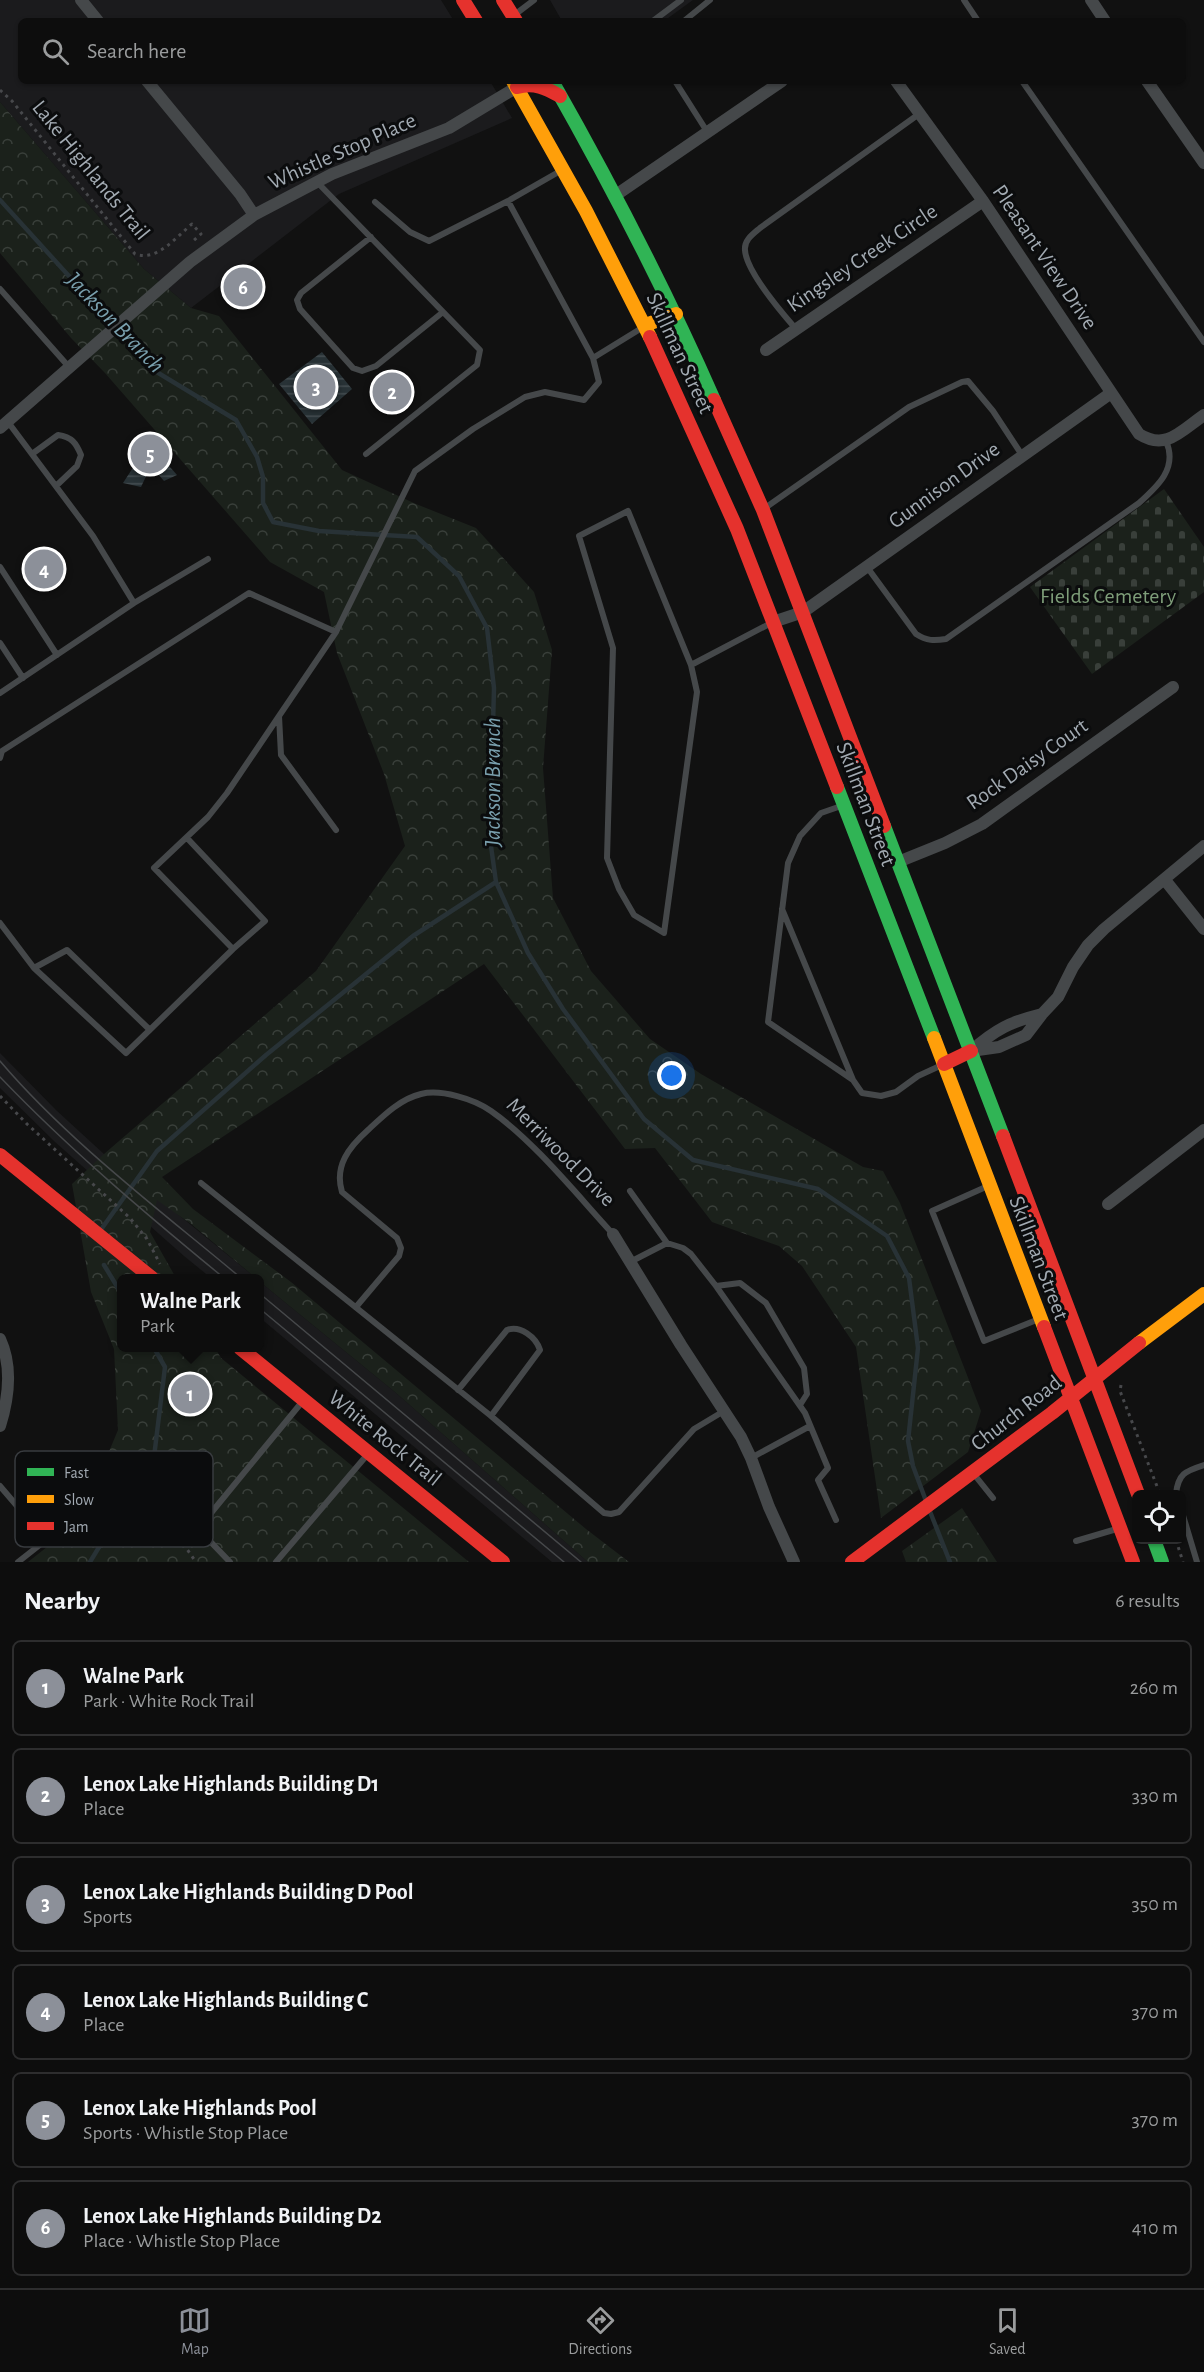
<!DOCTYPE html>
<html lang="en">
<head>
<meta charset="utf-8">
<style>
  :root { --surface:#0d0d0d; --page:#1b1b1b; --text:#f1f3f6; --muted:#9a9c9d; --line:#2d2d2e; --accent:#8c9099 }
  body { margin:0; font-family:"Alegreya Sans",sans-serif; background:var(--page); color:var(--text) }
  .controls { position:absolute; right:18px; bottom:18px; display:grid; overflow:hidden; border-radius:9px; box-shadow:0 2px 4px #0004 }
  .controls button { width:54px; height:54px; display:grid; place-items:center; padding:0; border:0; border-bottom:2px solid var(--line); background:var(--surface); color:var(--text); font:30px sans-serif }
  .you { position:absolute; left:672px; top:1076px; width:21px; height:21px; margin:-15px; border:4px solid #fff; border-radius:50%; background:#1a73e8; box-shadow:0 0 0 9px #1a73e833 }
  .badge { display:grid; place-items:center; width:39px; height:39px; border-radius:50%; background:var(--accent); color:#fff; font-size:20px; font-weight:700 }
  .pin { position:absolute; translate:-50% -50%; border:3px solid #fff; box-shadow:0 2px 6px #0006 }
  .popup { position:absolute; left:117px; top:1274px; width:147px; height:78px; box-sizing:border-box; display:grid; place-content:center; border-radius:9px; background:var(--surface); filter:drop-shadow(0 2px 4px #0005); font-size:20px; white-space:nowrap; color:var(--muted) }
  .popup b { font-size:22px; color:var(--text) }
  .popup::after { content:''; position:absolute; left:50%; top:100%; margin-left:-12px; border:12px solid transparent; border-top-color:var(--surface) }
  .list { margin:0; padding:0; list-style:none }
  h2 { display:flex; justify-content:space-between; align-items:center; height:78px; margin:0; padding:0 24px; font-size:26px }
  h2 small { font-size:20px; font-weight:400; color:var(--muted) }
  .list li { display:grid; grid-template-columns:39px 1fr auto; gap:18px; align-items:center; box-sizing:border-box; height:96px; margin:0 12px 12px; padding:0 12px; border:2px solid var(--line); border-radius:9px }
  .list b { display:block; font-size:22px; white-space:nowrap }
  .list p { margin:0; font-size:20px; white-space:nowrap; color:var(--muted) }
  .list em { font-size:20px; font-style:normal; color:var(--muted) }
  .icon { flex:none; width:33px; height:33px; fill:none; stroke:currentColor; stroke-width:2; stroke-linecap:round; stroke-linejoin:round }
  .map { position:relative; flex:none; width:1204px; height:1562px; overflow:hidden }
  .search { position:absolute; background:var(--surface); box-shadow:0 2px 4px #0004; left:18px; right:18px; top:18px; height:66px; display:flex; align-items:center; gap:15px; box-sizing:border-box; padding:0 21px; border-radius:9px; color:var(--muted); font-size:22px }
  .sheet { height:726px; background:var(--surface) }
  nav { display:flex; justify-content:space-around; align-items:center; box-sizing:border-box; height:84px; border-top:2px solid var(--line); background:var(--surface); font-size:16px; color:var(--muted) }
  nav a { display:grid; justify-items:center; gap:3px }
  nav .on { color:var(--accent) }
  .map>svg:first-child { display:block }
</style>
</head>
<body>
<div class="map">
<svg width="1204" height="1562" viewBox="0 0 1204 1562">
  <defs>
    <pattern id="forest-crowns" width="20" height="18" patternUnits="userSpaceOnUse" patternTransform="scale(1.5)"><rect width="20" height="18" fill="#1b211b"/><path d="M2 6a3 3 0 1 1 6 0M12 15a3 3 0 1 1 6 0" fill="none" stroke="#393f3a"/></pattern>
    <pattern id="cemetery-stones" width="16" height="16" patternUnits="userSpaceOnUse" patternTransform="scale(1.5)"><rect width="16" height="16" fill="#1b211b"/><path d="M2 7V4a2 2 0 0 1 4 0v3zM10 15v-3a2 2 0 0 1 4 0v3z" fill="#393f3a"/></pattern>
    <pattern id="water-rules" width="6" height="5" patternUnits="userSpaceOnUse" patternTransform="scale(1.5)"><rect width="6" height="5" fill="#283236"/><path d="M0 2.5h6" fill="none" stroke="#444d51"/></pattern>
  </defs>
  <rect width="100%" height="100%" fill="#111"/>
  <path fill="#1b1b1d" d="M 0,0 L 441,0 L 454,21 L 21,21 L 21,81 L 490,81 L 512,118 L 339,194 L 191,308 L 144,269 L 0,102 Z
    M 550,0 L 693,0 L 664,21 L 562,21 Z
    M 0,1053 L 56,1110 L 104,1154 L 256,1278 L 211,1278 L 184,1256 L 55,1142 L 0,1088 Z
    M 259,1281 L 395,1392 L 588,1562 L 552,1562 L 259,1317 Z"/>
  <path fill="url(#forest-crowns)" d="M 0,102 L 144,269 L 191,308 L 219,316 L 342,470 L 416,504 L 476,528 L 534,592 L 552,650 L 543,768 L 553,898 L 591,971 L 650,1039 L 701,1074 L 863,1167 L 883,1171 L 900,1203 L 981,1411 L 968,1452 L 881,1518 L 856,1347 L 802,1266 L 779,1246 L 712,1222 L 655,1148 L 625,1149 L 484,964 L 162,1177 L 193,1209 L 291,1282 L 586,1529 L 629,1562 L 588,1562 L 395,1392 L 259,1281 L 259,1278 L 256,1278 L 191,1224 L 157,1200 L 150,1232 L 176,1278 L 121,1278 L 121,1348 L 215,1348 L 221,1358 L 469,1562 L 28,1562 L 80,1521 L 118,1430 L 114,1349 L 91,1292 L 72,1184 L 104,1154 L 316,971 L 405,846 L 384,774 L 337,653 L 324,592 L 270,562 L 105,373 L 71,338 L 0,253 Z
    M 962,1508 L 997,1562 L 906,1562 L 902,1551 Z"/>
  <path fill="url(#cemetery-stones)" d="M 1164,489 L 1204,547 L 1204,592 L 1092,674 L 1030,587 Z"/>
  <path fill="url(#water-rules)" d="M 322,352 L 352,389 L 312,424 L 279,384 Z
    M 149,443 L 177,475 L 164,481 L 151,466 L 141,487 L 123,483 Z"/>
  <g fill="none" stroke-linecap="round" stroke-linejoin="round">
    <path stroke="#283236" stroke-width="4.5" d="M 0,200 L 155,371 L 236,420 L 257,457 L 263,477 L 263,503 L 273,522 L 319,531 L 417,537 L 459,576 L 487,628 L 494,688 L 490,839 L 496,882 L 528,953 L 563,1009 L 644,1119 L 693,1160 L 818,1189 L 887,1236 L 909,1278 L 918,1348 L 908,1441 L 913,1466 L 926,1501
      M 100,1231 L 157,1151 L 266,1055 L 413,936 L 496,882
      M 104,1265 L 121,1293
      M 929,1509 L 950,1562
      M 90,1562 L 154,1457 L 165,1367 L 154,1348"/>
    <path stroke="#47484b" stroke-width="3" stroke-dasharray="3 4.5" stroke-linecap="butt" d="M 0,90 L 12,101 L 135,254 C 157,262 176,237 192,224 L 201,234 L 192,242
      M 0,1096 L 27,1124 L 130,1218 L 147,1239 L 160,1264
      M 1121,1385 L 1120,1391 L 1160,1494
      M 179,1538 L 196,1562
      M 1176,1540 L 1183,1562"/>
    <path stroke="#45484a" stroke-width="6" d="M 964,0 L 978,21
      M 513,16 L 534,0
      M 653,21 L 681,0
      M 684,21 L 710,0
      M 675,81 L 708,133
      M 1022,81 L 1204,342
      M 317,182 L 480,350 L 477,365 L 366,454
      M 508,201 L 562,170
      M 375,202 L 410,232 L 429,241 L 508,201 L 593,358
      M 371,237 L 301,293 L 297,300 L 300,309 L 353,368 L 362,371 L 376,366 L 443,312
      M 0,289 L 69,367
      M 796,329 C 782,313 746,271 745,250 C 744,240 753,234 760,228 L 919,114
      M 8,422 L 93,536 L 134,603 L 208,559
      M 32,454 L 58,435 C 72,437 76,443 81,455 L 77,466 L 56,486
      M 765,508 L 909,407 L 962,382 L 968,381 L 993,411 L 1022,455
      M 0,567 L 57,655
      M 867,567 L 916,634 C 927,641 934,641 946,639 L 1139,503 C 1158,486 1178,468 1166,441
      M 0,643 L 23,678
      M 691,665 L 697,692 L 664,933 L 634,915 L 619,889 L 607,858 L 613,648 L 579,536 L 628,511 L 691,665 L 773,622
      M 0,693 L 134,603
      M 0,758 L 2,751 L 249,593 L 336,632 L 415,471 L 473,429 L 525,397 L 545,392 L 584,400 L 599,382 L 593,358 L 645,326
      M 844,805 L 821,813 L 800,836 L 788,863 L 768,1022 L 853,1080 L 862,1093 L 881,1096 L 896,1092 L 918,1076 L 942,1065
      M 336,830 L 281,755 L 279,716 L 336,632
      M 187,838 L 265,921 L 233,949
      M 782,909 L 853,1080
      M 0,923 L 34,968 L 126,1053 L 233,949 L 154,868 L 208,817 L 227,793 L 279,716
      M 34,968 L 67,950 L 150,1030
      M 201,1183 L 491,1416 L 604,1513 L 611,1514 L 619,1512 L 694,1429 L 724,1411
      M 988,1186 L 932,1211 L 984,1341 L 1039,1319
      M 630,1191 L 667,1243 L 683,1248 L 691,1254 L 716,1286 L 805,1413 L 828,1468 L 818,1480 L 836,1520
      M 632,1261 L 667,1243
      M 716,1286 L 740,1283 L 766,1303 L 804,1368 L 807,1394 L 800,1405
      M 356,1307 L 399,1256 L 401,1248 L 397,1238 L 342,1192 C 334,1166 349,1147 368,1130 C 383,1116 400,1099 421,1094 C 441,1089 474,1099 491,1111 C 534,1141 577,1195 613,1234
      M 458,1390 L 507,1330 C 520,1325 536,1337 540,1350 L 491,1416
      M 751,1458 L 810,1426
      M 973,1473 L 993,1498
      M 0,1486 L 46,1540 L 18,1562
      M 1176,1494 C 1178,1474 1185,1471 1204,1465
      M 1182,1512 L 1197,1562
      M 1076,1541 L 1120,1528
      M 230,1562 L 206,1537 L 202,1524 L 302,1402
      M 276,1562 L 367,1455"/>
    <path stroke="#45484a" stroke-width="12" d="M 81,0 L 98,21
      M 1091,0 L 1105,21
      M 147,81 L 240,194 L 254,215
      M 896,81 L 983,201 L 1139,434 C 1166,451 1181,431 1204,415
      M 1147,81 L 1204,163
      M 616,195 L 782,81
      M 766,350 L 983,201
      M 0,428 L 190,262 L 254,215 L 332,174 L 449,128 L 517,87
      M 773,622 L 803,612 L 1111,393
      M 898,862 L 945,843 L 982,824 L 1173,687
      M 1165,880 L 1204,929
      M 971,1051 L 999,1047 L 1026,1035 L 1042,1014 L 1058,997 L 1073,967 L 1088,945 L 1104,929 L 1204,846
      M 971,1051 C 996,1029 1010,1022 1042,1014
      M 1108,1204 L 1204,1130
      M 613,1234 L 681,1345 L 741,1437 L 751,1458 L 769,1507 L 794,1562
      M 0,1339 C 13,1367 9,1397 0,1426"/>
    <path stroke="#30b455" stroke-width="14" d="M 552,81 C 611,185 666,291 714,400
      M 837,787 L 934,1038
      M 884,826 L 1003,1136
      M 1154,1540 L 1162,1562"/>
    <path stroke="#ff9f0a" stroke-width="14" d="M 513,81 L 586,211 L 650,337
      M 645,325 L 676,314
      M 934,1038 L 1044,1327
      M 1139,1343 L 1204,1294"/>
    <path stroke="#e5322d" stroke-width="14" d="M 463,0 L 476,21
      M 503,0 L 516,21
      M 517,87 C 534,82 546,88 560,96
      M 650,337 L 737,529 L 837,787
      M 714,400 L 763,510 L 884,826
      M 944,1064 L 971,1051
      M 1003,1136 L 1138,1494
      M 0,1155 L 152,1278
      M 1044,1327 L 1133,1562
      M 240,1348 L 503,1562
      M 852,1562 L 1052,1413 L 1139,1343"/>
    <path stroke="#46484a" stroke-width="1.5" d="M 0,1061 C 68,1141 161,1211 241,1278
      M 0,1077 C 70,1150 146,1214 224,1278
      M 259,1293 L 581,1562
      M 259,1308 L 564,1562"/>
  </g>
  <g text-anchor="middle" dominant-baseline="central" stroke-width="6" stroke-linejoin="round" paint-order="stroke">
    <g font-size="22" fill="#a2aab2" stroke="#0b0c0d">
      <text transform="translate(342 151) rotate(-24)">Whistle Stop Place</text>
      <text transform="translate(91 170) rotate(51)">Lake Highlands Trail</text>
      <text transform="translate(1045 257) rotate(56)">Pleasant View Drive</text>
      <text transform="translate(862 258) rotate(-34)">Kingsley Creek Circle</text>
      <text transform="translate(680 353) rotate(65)">Skillman Street</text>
      <text transform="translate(944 485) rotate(-36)">Gunnison Drive</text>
      <text transform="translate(1027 764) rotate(-35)">Rock Daisy Court</text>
      <text transform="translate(866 804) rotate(69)">Skillman Street</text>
      <text transform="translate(561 1152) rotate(45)">Merriwood Drive</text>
      <text transform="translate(1039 1258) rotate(69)">Skillman Street</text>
      <text transform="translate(1016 1413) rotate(-38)">Church Road</text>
      <text transform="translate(385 1438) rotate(39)">White Rock Trail</text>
    </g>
    <g font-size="22" fill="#7e9d79" stroke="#0b0c0d">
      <text x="1108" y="596">Fields Cemetery</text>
    </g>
    <g font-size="24" font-style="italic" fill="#799fad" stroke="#0b0c0d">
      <text transform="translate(115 323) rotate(46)">Jackson Branch</text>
      <text transform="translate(493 782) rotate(-90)">Jackson Branch</text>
    </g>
  </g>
  <rect x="15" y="1451" width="198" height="96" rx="9" fill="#0b0c0d" stroke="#383b3f" stroke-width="1.5"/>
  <rect x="27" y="1468" width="27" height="8" fill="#30b455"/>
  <rect x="27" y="1495" width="27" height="8" fill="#ff9f0a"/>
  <rect x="27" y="1522" width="27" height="8" fill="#e5322d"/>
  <g font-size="16" fill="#a2aab2">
    <text x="64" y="1478">Fast</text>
    <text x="64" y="1505">Slow</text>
    <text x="64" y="1532">Jam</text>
  </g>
</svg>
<div class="controls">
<button><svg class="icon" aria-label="locate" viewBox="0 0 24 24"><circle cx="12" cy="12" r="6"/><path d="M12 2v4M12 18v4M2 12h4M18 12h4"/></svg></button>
</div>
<div class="you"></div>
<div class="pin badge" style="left:190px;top:1394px">1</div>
<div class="popup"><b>Walne Park</b>Park</div>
<div class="pin badge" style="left:392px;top:392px">2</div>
<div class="pin badge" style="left:316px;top:387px">3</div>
<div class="pin badge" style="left:44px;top:569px">4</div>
<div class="pin badge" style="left:150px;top:454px">5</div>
<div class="pin badge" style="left:243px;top:287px">6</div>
<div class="search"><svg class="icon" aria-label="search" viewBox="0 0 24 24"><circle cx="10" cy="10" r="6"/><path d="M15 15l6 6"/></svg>Search here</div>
</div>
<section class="sheet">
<h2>Nearby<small>6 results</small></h2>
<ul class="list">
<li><span class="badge">1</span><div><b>Walne Park</b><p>Park · White Rock Trail</p></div><em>260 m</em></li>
<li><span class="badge">2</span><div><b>Lenox Lake Highlands Building D1</b><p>Place</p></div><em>330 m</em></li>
<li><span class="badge">3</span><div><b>Lenox Lake Highlands Building D Pool</b><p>Sports</p></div><em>350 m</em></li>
<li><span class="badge">4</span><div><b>Lenox Lake Highlands Building C</b><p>Place</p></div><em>370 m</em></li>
<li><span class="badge">5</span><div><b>Lenox Lake Highlands Pool</b><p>Sports · Whistle Stop Place</p></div><em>370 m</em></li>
<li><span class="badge">6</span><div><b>Lenox Lake Highlands Building D2</b><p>Place · Whistle Stop Place</p></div><em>410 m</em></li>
</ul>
</section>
<nav>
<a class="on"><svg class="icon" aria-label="map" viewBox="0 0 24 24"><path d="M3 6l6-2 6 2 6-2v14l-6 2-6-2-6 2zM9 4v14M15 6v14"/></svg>Map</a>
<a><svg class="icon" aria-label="directions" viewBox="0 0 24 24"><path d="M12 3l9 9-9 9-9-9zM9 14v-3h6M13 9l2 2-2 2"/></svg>Directions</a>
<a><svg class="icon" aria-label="saved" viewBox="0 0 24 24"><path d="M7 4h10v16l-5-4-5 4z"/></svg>Saved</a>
</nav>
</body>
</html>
